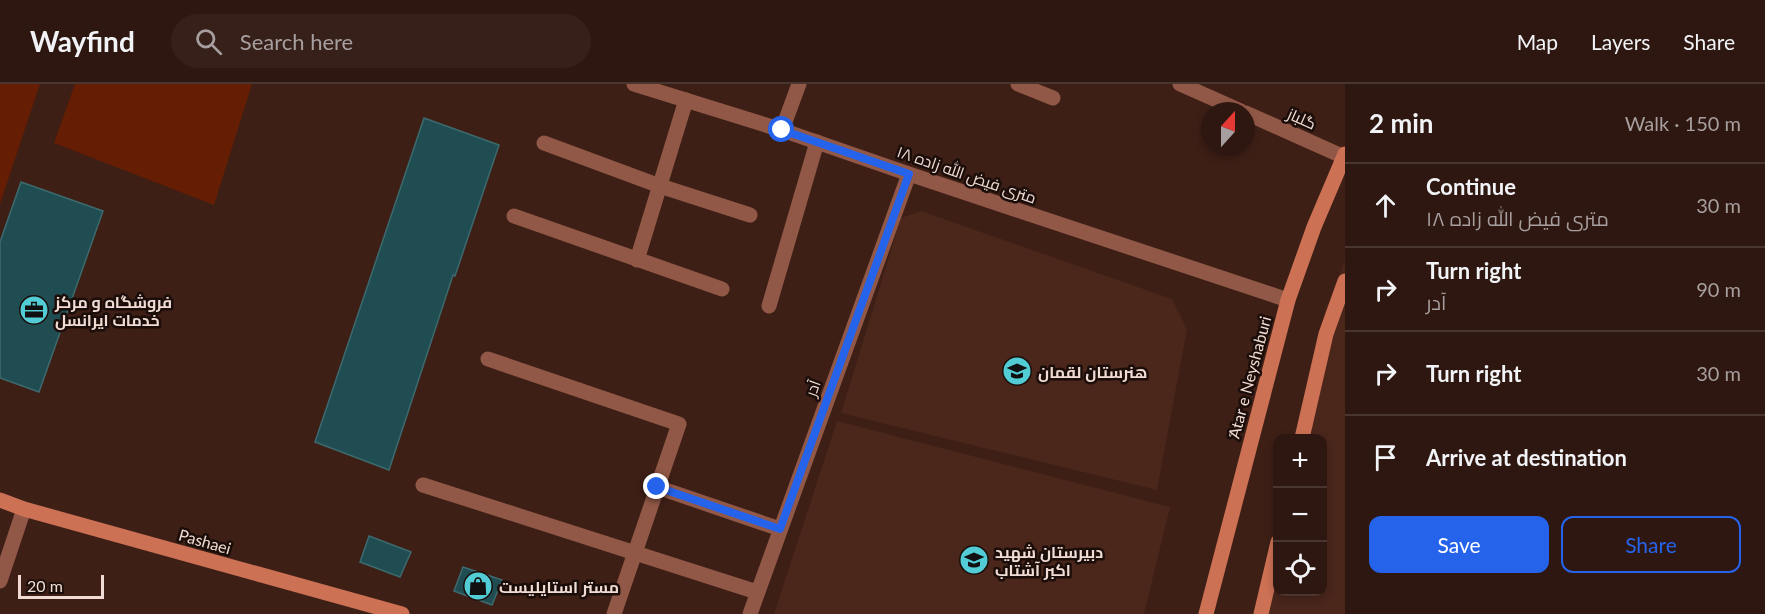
<!DOCTYPE html>
<html lang="en">
<head>
<meta charset="utf-8">
<style>
  :root { --surface:#2e1710; --page:#362019; --text:#f1f3f6; --muted:#a79f9f; --line:#493630; --accent:#2563eb }
  body { margin:0; font-family:Lato,Cairo,sans-serif; background:var(--page); color:var(--text) }
  .controls { position:absolute; right:18px; bottom:18px; display:grid; overflow:hidden; border-radius:12px; box-shadow:0 3px 9px #0003 }
  .controls button { width:54px; height:54px; display:grid; place-items:center; padding:0; border:0; border-bottom:2px solid var(--line); background:var(--surface); color:var(--text); font:30px sans-serif }
  .compass { position:absolute; left:1201px; top:18px; width:54px; height:54px; border-radius:50%; background:var(--surface); box-shadow:0 3px 9px #0003; rotate:21deg }
  .scale { position:absolute; left:18px; bottom:15px; width:86px; box-sizing:border-box; padding-left:6px; border:3px solid #f1dcd5; border-top:0; font-size:16px; line-height:21px; white-space:nowrap; color:#f1dcd5; -webkit-text-stroke:4px #1b0d09; paint-order:stroke }
  .stop { position:absolute; width:18px; height:18px; margin:-14px; border:4px solid #2563eb; border-radius:50%; background:#fff }
  .stop.end { background:#2563eb; border-color:#fff; box-shadow:0 2px 6px #0008 }
  .list { margin:0; padding:0; list-style:none }
  h2 { display:flex; justify-content:space-between; align-items:center; height:78px; margin:0; padding:0 24px; font-size:26px }
  h2 small { font-size:20px; font-weight:400; color:var(--muted) }
  .list li { display:grid; grid-template-columns:39px 1fr auto; gap:18px; align-items:center; box-sizing:border-box; height:84px; padding:0 24px; border-top:2px solid var(--line) }
  .list b { display:block; font-size:22px; white-space:nowrap }
  .list p { margin:0; font-size:20px; white-space:nowrap; color:var(--muted) }
  .list em { font-size:20px; font-style:normal; color:var(--muted) }
  .actions { display:flex; gap:12px; padding:18px 24px }
  .actions a { flex:1; padding:14px 0; border:2px solid var(--accent); border-radius:12px; text-align:center; font-size:21px; color:var(--accent) }
  .actions .main { background:var(--accent); color:#fff }
  .icon { flex:none; width:33px; height:33px; fill:none; stroke:currentColor; stroke-width:2; stroke-linecap:round; stroke-linejoin:round }
  .map { position:relative; flex:none; width:1345px; height:530px; overflow:hidden }
  header { display:flex; align-items:center; gap:36px; box-sizing:border-box; height:84px; padding:0 30px; background:var(--surface); border-bottom:2px solid var(--line) }
  header strong { font-size:28px }
  nav { display:flex; gap:33px; margin-inline-start:auto; font-size:21px }
  .search { width:420px; height:54px; background:var(--page); display:flex; align-items:center; gap:15px; box-sizing:border-box; padding:0 21px; border-radius:33px; color:var(--muted); font-size:22px }
  main { display:flex }
  aside { flex:1; background:var(--surface) }
  .map>svg:first-child { display:block }
</style>
</head>
<body>
<header>
<strong>Wayfind</strong>
<div class="search"><svg class="icon" aria-label="search" viewBox="0 0 24 24"><circle cx="10" cy="10" r="6"/><path d="M15 15l6 6"/></svg>Search here</div>
<nav><a>Map</a><a>Layers</a><a>Share</a></nav>
</header>
<main>
<div class="map">
<svg width="1345" height="530" viewBox="0 0 1345 530">
  <rect width="100%" height="100%" fill="#3d1f16"/>
  <path fill="#4a261b" d="M 921,127 L 1172,215 L 1187,245 L 1157,406 L 841,329 L 901,134 Z
    M 1345,177 L 1345,530 L 1263,530 L 1277,466 L 1278,508 L 1322,508 L 1322,354 L 1299,354 L 1325,227 Z
    M 837,337 L 1170,423 L 1144,530 L 774,530 Z"/>
  <path fill="#651d03" d="M 0,0 L 40,0 L 0,120 Z
    M 75,0 L 252,0 L 214,121 L 54,59 Z"/>
  <path fill="#1f4d51" stroke="#3d6a6e" stroke-width="1.5" d="M 424,34 L 499,61 L 455,192 L 453,191 L 389,386 L 315,358 Z
    M 21,98 L 103,127 L 39,308 L 0,294 L 0,158 Z
    M 369,452 L 411,468 L 400,493 L 360,478 Z
    M 463,483 L 502,496 L 492,521 L 454,507 Z"/>
  <g fill="none" stroke-linecap="round" stroke-linejoin="round">
    <path stroke="#925847" stroke-width="15" d="M 544,59 L 660,102 L 750,131
      M 769,222 L 817,58"/>
    <path stroke="#925847" stroke-width="15" d="M 1018,0 L 1053,14
      M 1180,0 L 1241,27
      M 1246,29 L 1344,73
      M 782,46 L 799,0
      M 514,132 L 722,205
      M 637,176 L 686,16
      M 488,275 L 679,340 L 614,530
      M 423,401 L 757,508
      M 657,403 L 780,445
      M 0,497 L 24,425
      M 750,530 L 909,90"/>
    <path stroke="#925847" stroke-width="15" d="M 634,0 L 782,46 L 909,90 L 1288,216"/>
    <path stroke="#cd7155" stroke-width="15" d="M 1302,354 L 1326,250 L 1345,197
      M 0,416 L 24,425 L 402,530
      M 1206,530 L 1288,216 L 1314,143 L 1345,70
      M 1261,530 L 1278,458"/>
  </g>
  <g fill="none" stroke-linecap="round" stroke-linejoin="round">
    <path stroke="#2563eb" stroke-width="8" d="M 657,403 L 780,445 L 909,90 L 782,46"/>
  </g>
  <defs>
    <g id="office-disc" transform="scale(1.5)"><circle r="9.5" fill="#52ccd5" stroke="#1b0d09"/><path d="M-6-3h4V-5.5h4V-3h4V5H-6ZM-1-4.5V-3h2v-1.5ZM-6 0V1H6V0Z" fill="#111"/></g>
    <g id="school-disc" transform="scale(1.5)"><circle r="9.5" fill="#52ccd5" stroke="#1b0d09"/><path d="M0-5L7-2L0 1L-7-2ZM-4 1L0 2.5L4 1V4Q0 6-4 4Z" fill="#111"/></g>
    <g id="shop-disc" transform="scale(1.5)"><circle r="9.5" fill="#52ccd5" stroke="#1b0d09"/><path d="M-5-2.5h2.3a2.7 3.5 0 0 1 5.4 0H5L5.5 6h-11ZM-1.5-2.5h3a1.5 2.3 0 0 0-3 0Z" fill="#111"/></g>
  </defs>
  <g fill-rule="evenodd">
    <use href="#office-disc" x="34" y="226"/>
    <use href="#school-disc" x="1017" y="287"/>
    <use href="#school-disc" x="974" y="476"/>
    <use href="#shop-disc" x="478" y="502"/>
  </g>
  <g text-anchor="middle" dominant-baseline="central" stroke-width="5" stroke-linejoin="round" paint-order="stroke">
    <g font-size="16" fill="#f1dcd5" stroke="#1b0d09">
      <text transform="translate(1302 34) rotate(24)">گلباز</text>
      <text transform="translate(967 90) rotate(19)">۱۸ متری فیض الله زاده</text>
      <text transform="translate(1249 293) rotate(-75)">ََAtar e Neyshaburi</text>
      <text transform="translate(812 304) rotate(-70)">آدر</text>
      <text transform="translate(205 457) rotate(16)">Pashaei</text>
    </g>
    <g font-size="16" font-weight="bold" fill="#f1dcd5" stroke="#1b0d09" text-anchor="start">
      <text x="55" y="217">فروشگاه و مرکز<tspan x="55" dy="18">خدمات ایرانسل</tspan></text>
      <text x="1038" y="287">هنرستان لقمان</text>
      <text x="995" y="467">دبیرستان شهید<tspan x="995" dy="18">اکبر آشتاب</tspan></text>
      <text x="499" y="502">مستر استایلیست</text>
    </g>
  </g>
</svg>
<div class="controls">
<button>+</button>
<button>−</button>
<button><svg class="icon" aria-label="locate" viewBox="0 0 24 24"><circle cx="12" cy="12" r="6"/><path d="M12 2v4M12 18v4M2 12h4M18 12h4"/></svg></button>
</div>
<svg class="compass" viewBox="-18 -18 36 36"><path d="M0-13l5 13h-10z" fill="#e53935"/><path d="M0 13l5-13h-10z" fill="#a79f9f"/></svg>
<div class="scale">20 m</div>
<div class="stop" style="left:782px;top:46px"></div>
<div class="stop end" style="left:657px;top:403px"></div>
</div>
<aside>
<h2>2 min<small>Walk · 150 m</small></h2>
<ul class="list">
<li><svg class="icon" aria-label="ahead" viewBox="0 0 24 24"><path d="M12 20V5M6 11l6-6 6 6"/></svg><div><b>Continue</b><p>۱۸ متری فیض الله زاده</p></div><em>30 m</em></li>
<li><svg class="icon" aria-label="right" viewBox="0 0 24 24"><path d="M7 20v-9h11M14 6l5 5-5 5"/></svg><div><b>Turn right</b><p>آدر</p></div><em>90 m</em></li>
<li><svg class="icon" aria-label="right" viewBox="0 0 24 24"><path d="M7 20v-9h11M14 6l5 5-5 5"/></svg><div><b>Turn right</b></div><em>30 m</em></li>
<li><svg class="icon" aria-label="arrive" viewBox="0 0 24 24"><path d="M6 21V4h12l-3 4 3 4H6"/></svg><div><b>Arrive at destination</b></div></li>
</ul>
<div class="actions"><a class="main">Save</a><a>Share</a></div>
</aside>
</main>
</body>
</html>
